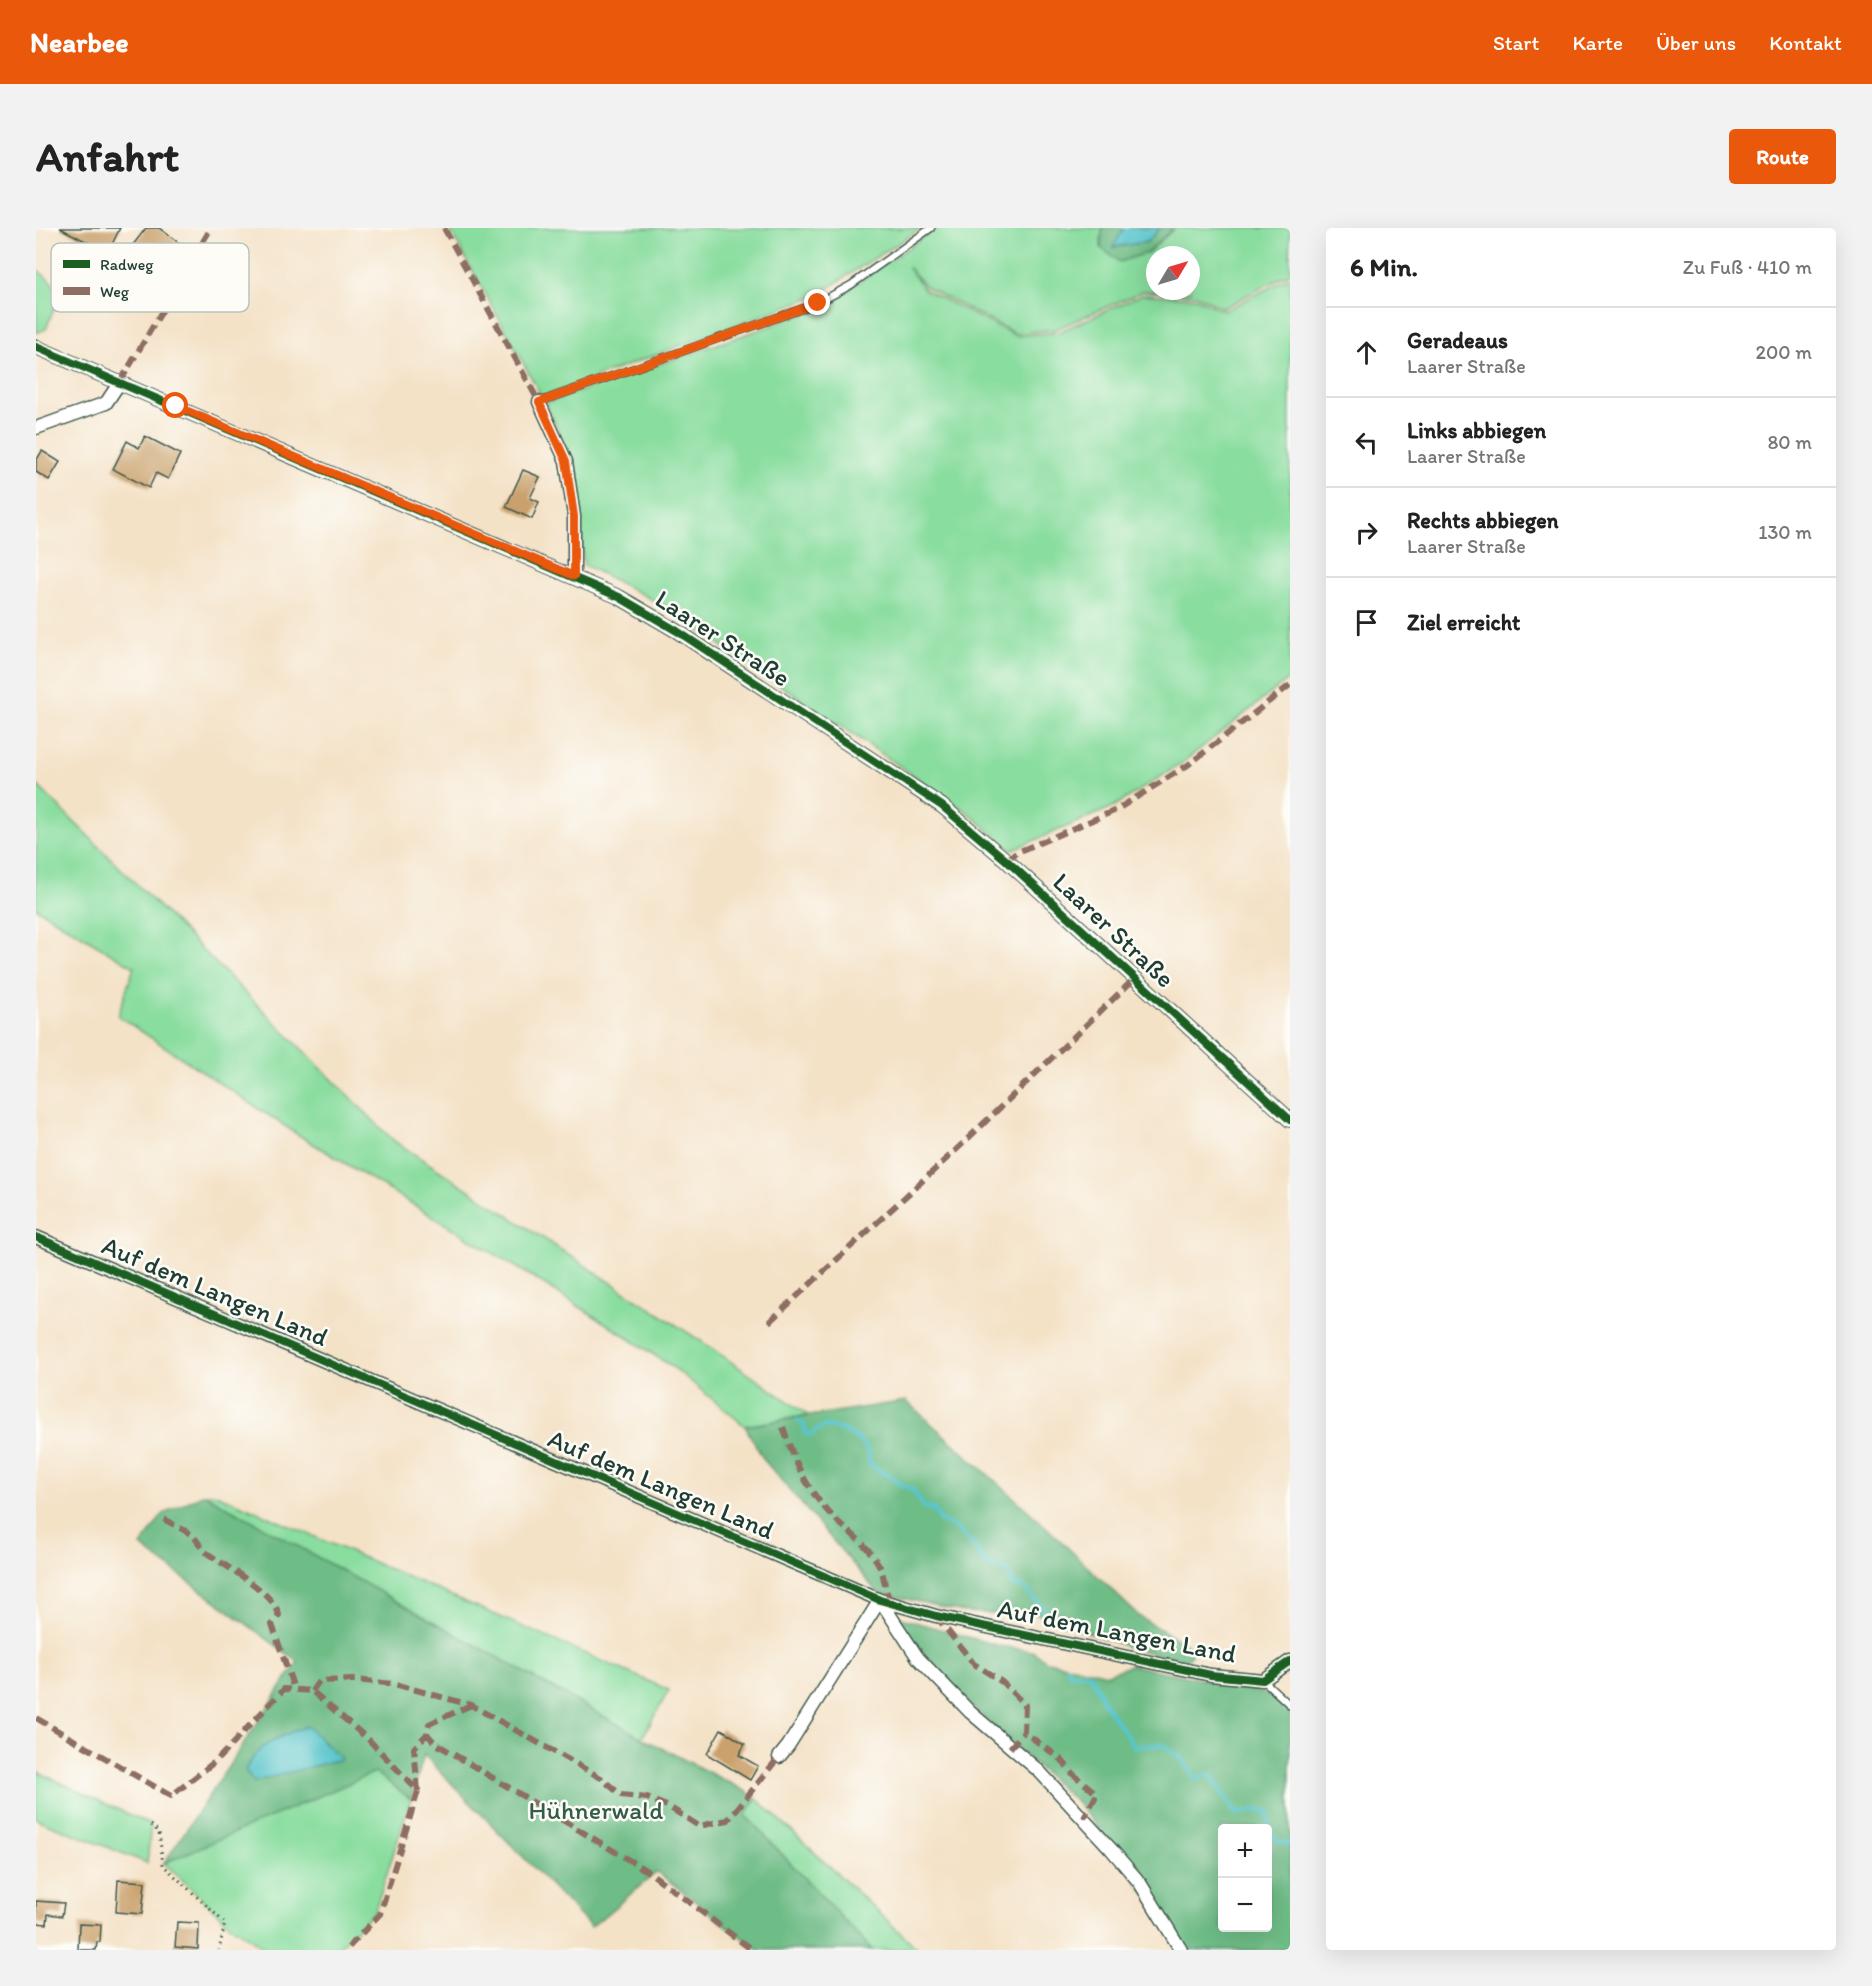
<!DOCTYPE html>
<html lang="de">
<head>
<meta charset="utf-8">
<style>
  :root { --surface:#fff; --page:#f2f2f2; --text:#222; --muted:#767676; --line:#e0e0e0; --accent:#ea580c }
  body { margin:0; font-family:Itim,sans-serif; background:var(--page); color:var(--text) }
  .controls { position:absolute; right:18px; bottom:18px; display:grid; overflow:hidden; border-radius:6px; box-shadow:0 6px 24px #0002 }
  .controls button { width:54px; height:54px; display:grid; place-items:center; padding:0; border:0; border-bottom:2px solid var(--line); background:var(--surface); color:var(--text); font:30px sans-serif }
  .compass { position:absolute; left:1110px; top:18px; width:54px; height:54px; border-radius:50%; background:var(--surface); box-shadow:0 6px 24px #0002; rotate:52deg }
  .stop { position:absolute; width:18px; height:18px; margin:-14px; border:4px solid #ea580c; border-radius:50%; background:#fff }
  .stop.end { background:#ea580c; border-color:#fff; box-shadow:0 2px 6px #0008 }
  .list { margin:0; padding:0; list-style:none }
  h2 { display:flex; justify-content:space-between; align-items:center; height:78px; margin:0; padding:0 24px; font-size:26px }
  h2 small { font-size:20px; font-weight:400; color:var(--muted) }
  .list li { display:grid; grid-template-columns:39px 1fr auto; gap:18px; align-items:center; box-sizing:border-box; height:90px; padding:0 24px; border-top:2px solid var(--line) }
  .list b { display:block; font-size:22px; white-space:nowrap }
  .list p { margin:0; font-size:20px; white-space:nowrap; color:var(--muted) }
  .list em { font-size:20px; font-style:normal; color:var(--muted) }
  .icon { flex:none; width:33px; height:33px; fill:none; stroke:currentColor; stroke-width:2; stroke-linecap:round; stroke-linejoin:round }
  .map { position:relative; flex:none; width:1254px; height:1722px; overflow:hidden; border-radius:6px }
  header { display:flex; align-items:center; gap:36px; box-sizing:border-box; height:84px; padding:0 30px; background:var(--accent); color:#fff }
  header strong { font-size:28px }
  nav { display:flex; gap:33px; margin-inline-start:auto; font-size:21px }
  .intro { display:flex; align-items:center; justify-content:space-between; box-sizing:border-box; height:144px; padding:0 36px }
  h1 { margin:0; font-size:42px }
  .button { padding:15px 27px; border-radius:6px; background:var(--accent); color:#fff; font-size:21px; font-weight:700 }
  main { display:flex; gap:36px; padding:0 36px }
  aside { flex:1; background:var(--surface); border-radius:6px; box-shadow:0 6px 24px #0002 }
  .map>svg:first-child { display:block }
</style>
</head>
<body>
<header>
<strong>Nearbee</strong>
<nav><a>Start</a><a>Karte</a><a>Über uns</a><a>Kontakt</a></nav>
</header>
<div class="intro"><h1>Anfahrt</h1><a class="button">Route</a></div>
<main>
<div class="map">
<svg width="1254" height="1722" viewBox="0 0 1254 1722">
  <rect width="100%" height="100%" fill="#fdfcf7"/>
  <filter id="ink" filterUnits="userSpaceOnUse"><feTurbulence type="fractalNoise" baseFrequency=".0167" numOctaves="2"/><feDisplacementMap in="SourceGraphic" scale="12" xChannelSelector="R" yChannelSelector="G"/><feConvolveMatrix kernelMatrix="1 2 1 2 8 2 1 2 1" color-interpolation-filters="sRGB"/></filter>
  <filter id="wash" filterUnits="userSpaceOnUse"><feTurbulence type="fractalNoise" baseFrequency=".008" numOctaves="4" result="noise"/><feDisplacementMap in="SourceGraphic" scale="24" xChannelSelector="R" yChannelSelector="G"/><feGaussianBlur stdDeviation="1.35" result="paint"/><feColorMatrix in="noise" values="0 0 0 0 0 0 0 0 0 0 0 0 0 0 0 0 0 1.4 0 .05"/><feComposite in="paint" operator="in"/></filter>
  <g filter="url(#wash)">
    <rect width="100%" height="100%" fill="#f4e2c7"/>
    <path fill="#89dd9f" stroke="#548d6a" stroke-width="1.5" fill-rule="evenodd" d="M 413,0 L 886,0 L 781,67 L 506,169 Z
      M 901,0 L 1066,0 L 1065,20 L 1111,25 L 1139,0 L 1254,0 L 1254,45 L 1187,80 L 1160,67 L 1107,63 L 1020,101 L 980,106 L 890,59 L 872,39 L 889,62 L 980,108 L 1023,104 L 1107,66 L 1160,70 L 1188,83 L 1254,49 L 1254,450 L 1145,536 L 1077,579 L 976,622 L 930,583 L 623,375 L 548,337 L 536,233 L 510,175 L 783,81 ZM 1119,27 L 1155,27 L 1155,63 L 1119,63 Z
      M 0,41 C 31,63 22,69 10,101 L 0,105 Z
      M 0,556 L 358,913 L 668,1115 L 772,1187 L 709,1198 L 641,1142 L 591,1109 L 500,1051 L 261,906 L 82,788 L 98,739 L 0,680 Z
      M 168,1266 L 180,1266 L 633,1462 L 606,1510 Z
      M 0,1543 L 115,1597 L 111,1635 L 0,1591 Z
      M 339,1544 L 375,1571 L 339,1682 L 300,1722 L 231,1722 L 194,1697 L 128,1635 Z
      M 720,1570 L 883,1722 L 836,1722 L 709,1587 Z"/>
    <path fill="#6ebc86" stroke="#467c5d" stroke-width="1.5" fill-rule="evenodd" d="M 1066,0 L 1088,0 L 1078,19 L 1111,14 L 1124,0 L 1137,0 L 1111,25 L 1083,34 L 1065,20 Z
      M 870,1173 L 1006,1295 L 1104,1389 L 1158,1421 L 1151,1432 L 1097,1421 L 991,1382 L 962,1386 L 927,1384 L 841,1364 L 728,1232 L 709,1198 Z
      M 168,1266 L 606,1510 L 711,1564 L 720,1570 L 709,1587 L 836,1722 L 722,1722 L 621,1644 L 555,1699 L 388,1527 L 375,1571 L 339,1544 L 128,1635 L 262,1434 L 105,1318 L 127,1286 Z
      M 861,1389 L 964,1418 L 996,1423 L 1011,1433 L 1072,1446 L 1095,1437 L 1218,1462 L 1244,1472 L 1254,1482 L 1254,1722 L 1149,1722 L 1075,1616 L 1043,1577 L 932,1475 L 887,1424 ZM 1186,1600 L 1232,1600 L 1232,1700 L 1186,1700 Z"/>
    <path fill="#58c5cb" stroke="#3c8180" stroke-width="1.5" d="M 1088,0 L 1124,0 L 1111,14 L 1077,19 Z
      M 271,1498 L 305,1531 L 218,1554 L 209,1542 C 224,1515 244,1508 271,1498 Z"/>
    <g fill="none" stroke-linecap="round" stroke-linejoin="round">
      <path stroke="#58c5cb" stroke-width="4.5" d="M 762,1192 L 769,1198 L 768,1205 L 773,1207 L 789,1198 L 807,1202 L 822,1211 L 832,1223 L 834,1237 L 857,1250 L 864,1257 L 876,1261 L 888,1279 L 897,1281 L 904,1293 C 921,1296 941,1319 948,1335 L 972,1343 L 977,1358 L 987,1358 L 1011,1385
        M 1032,1439 L 1034,1446 L 1053,1445 L 1072,1481 L 1098,1518 L 1127,1517 L 1146,1531 L 1160,1551 L 1174,1546 L 1200,1585 L 1222,1582 L 1232,1584 L 1234,1603 L 1243,1614 L 1254,1616"/>
    </g>
    <g id="blocks">
      <path fill="#caa16d" d="M 24,0 L 84,0 L 55,59 L 76,73 L 72,80 L 38,63 L 61,19 Z
        M 110,0 L 123,0 L 151,21 L 134,46 L 96,18 Z
        M 109,208 L 144,226 L 132,251 L 120,245 L 113,260 L 77,241 L 91,213 L 103,220 Z
        M 6,223 L 24,234 L 13,252 L 0,244 L 0,233 Z
        M 487,242 L 504,249 L 494,270 L 503,274 L 496,291 L 470,279 Z
        M 685,1501 L 709,1516 L 703,1527 L 722,1538 L 714,1552 L 671,1526 Z
        M 82,1652 L 109,1654 L 106,1686 L 80,1684 Z
        M 0,1673 L 28,1675 L 26,1688 L 12,1686 L 11,1696 L 0,1695 Z
        M 141,1694 L 163,1695 L 162,1721 L 139,1719 Z
        M 43,1696 L 65,1697 L 64,1714 L 61,1714 L 60,1722 L 42,1722 Z"/>
    </g>
  </g>
  <g filter="url(#ink)">
    <use href="#blocks" fill-opacity="0" stroke="#3f564a" stroke-width="1.5"/>
    <g fill="none" stroke-linecap="round" stroke-linejoin="round">
      <g stroke="#3f564a" stroke-width="9">
        <path id="service" d="M 503,174 L 782,75 L 815,57 L 895,0
          M 1227,1452 L 1254,1477"/>
      </g>
      <g stroke="#3f564a" stroke-width="15">
        <path id="minor" d="M 503,174 L 530,233 L 538,288 L 538,349
          M 0,200 L 70,175 L 84,154
          M 0,1009 L 844,1372 L 900,1388 L 1175,1447 L 1227,1452 L 1254,1433
          M 844,1372 L 882,1430 L 934,1484 L 1003,1543 L 1075,1621 L 1104,1655 L 1145,1722
          M 743,1529 L 752,1518 L 844,1372"/>
      </g>
      <g stroke="#3f564a" stroke-width="16">
        <path id="tertiary" d="M 0,119 L 583,369 L 641,403 L 906,578 L 970,632 L 1254,892"/>
      </g>
      <path stroke="#3f564a" stroke-width="3" stroke-dasharray="1.5 4.5" stroke-linecap="butt" d="M 115,1597 L 123,1604 L 127,1637 L 189,1695 L 183,1722"/>
      <use href="#service" stroke="#fff" stroke-width="6"/>
      <use href="#minor" stroke="#fff" stroke-width="12"/>
      <use href="#tertiary" stroke="#fff" stroke-width="14"/>
      <path stroke="#8d6e63" stroke-width="6" stroke-dasharray="12 6" stroke-linecap="butt" d="M 408,0 L 503,174
        M 84,154 L 175,0
        M 970,632 L 982,624 L 1080,582 L 1152,537 L 1254,457
        M 733,1094 L 921,921 L 1099,750
        M 747,1199 C 757,1229 768,1256 789,1280 C 806,1301 829,1312 843,1337 C 850,1349 847,1363 856,1375
        M 128,1291 C 137,1297 148,1301 156,1307 C 162,1312 165,1321 171,1325 C 190,1339 238,1364 243,1387 L 236,1396 L 258,1461
        M 900,1388 L 938,1436 L 966,1454 L 989,1477 L 988,1504 L 1025,1531 L 1037,1546 L 1061,1566 L 1048,1590
        M 276,1463 L 283,1453 L 320,1452 L 358,1456 L 435,1477 L 565,1550 L 585,1567 L 611,1570 L 633,1579 L 663,1598 L 692,1592 L 743,1529
        M 435,1477 L 393,1496 L 391,1506 L 399,1515 L 616,1646 L 716,1722
        M 0,1490 L 135,1568 L 181,1532 L 248,1461 L 276,1463 L 333,1512 L 382,1563 L 344,1686 L 310,1722
        M 974,1520 L 988,1504
        M 382,1563 L 378,1520 L 391,1506"/>
      <g stroke="#fdfcf7" stroke-width="11">
        <path id="cycleway" d="M 0,119 L 583,369 L 641,403 L 906,578 L 970,632 L 1254,892
          M 0,1009 L 844,1372 L 900,1388 L 1175,1447 L 1227,1452 L 1254,1433"/>
      </g>
      <use href="#cycleway" stroke="#1b5e20" stroke-width="8"/>
    </g>
  </g>
  <g fill="none" stroke-linecap="round" stroke-linejoin="round" filter="url(#ink)">
    <path stroke="#ea580c" stroke-width="8" d="M 140,178 L 538,348 L 538,288 L 530,233 L 503,174 L 782,75"/>
  </g>
  <g text-anchor="middle" dominant-baseline="central" stroke-width="5" stroke-linejoin="round" paint-order="stroke">
    <g font-size="26" fill="#1f3d34" stroke="#fdfcf7">
      <text transform="translate(687 410) rotate(33)">Laarer Straße</text>
      <text transform="translate(1078 702) rotate(43)">Laarer Straße</text>
      <text transform="translate(179 1063) rotate(23)">Auf dem Langen Land</text>
      <text transform="translate(625 1256) rotate(23)">Auf dem Langen Land</text>
      <text transform="translate(1081 1403) rotate(11)">Auf dem Langen Land</text>
    </g>
    <g font-size="26" fill="#345d49" stroke="#fdfcf7">
      <text x="560" y="1582">Hühnerwald</text>
    </g>
  </g>
  <rect x="15" y="15" width="198" height="69" rx="9" fill="#fdfcf7" stroke="#bac3bc" stroke-width="1.5"/>
  <rect x="27" y="32" width="27" height="8" fill="#1b5e20"/>
  <rect x="27" y="59" width="27" height="8" fill="#8d6e63"/>
  <g font-size="16" fill="#1f3d34">
    <text x="64" y="42">Radweg</text>
    <text x="64" y="69">Weg</text>
  </g>
</svg>
<div class="controls">
<button>+</button>
<button>−</button>
</div>
<svg class="compass" viewBox="-18 -18 36 36"><path d="M0-13l5 13h-10z" fill="#e53935"/><path d="M0 13l5-13h-10z" fill="#767676"/></svg>
<div class="stop" style="left:140px;top:178px"></div>
<div class="stop end" style="left:782px;top:75px"></div>
</div>
<aside>
<h2>6 Min.<small>Zu Fuß · 410 m</small></h2>
<ul class="list">
<li><svg class="icon" aria-label="ahead" viewBox="0 0 24 24"><path d="M12 20V5M6 11l6-6 6 6"/></svg><div><b>Geradeaus</b><p>Laarer Straße</p></div><em>200 m</em></li>
<li><svg class="icon" aria-label="left" viewBox="0 0 24 24"><path d="M17 20v-9H6M10 6l-5 5 5 5"/></svg><div><b>Links abbiegen</b><p>Laarer Straße</p></div><em>80 m</em></li>
<li><svg class="icon" aria-label="right" viewBox="0 0 24 24"><path d="M7 20v-9h11M14 6l5 5-5 5"/></svg><div><b>Rechts abbiegen</b><p>Laarer Straße</p></div><em>130 m</em></li>
<li><svg class="icon" aria-label="arrive" viewBox="0 0 24 24"><path d="M6 21V4h12l-3 4 3 4H6"/></svg><div><b>Ziel erreicht</b></div></li>
</ul>
</aside>
</main>
</body>
</html>
